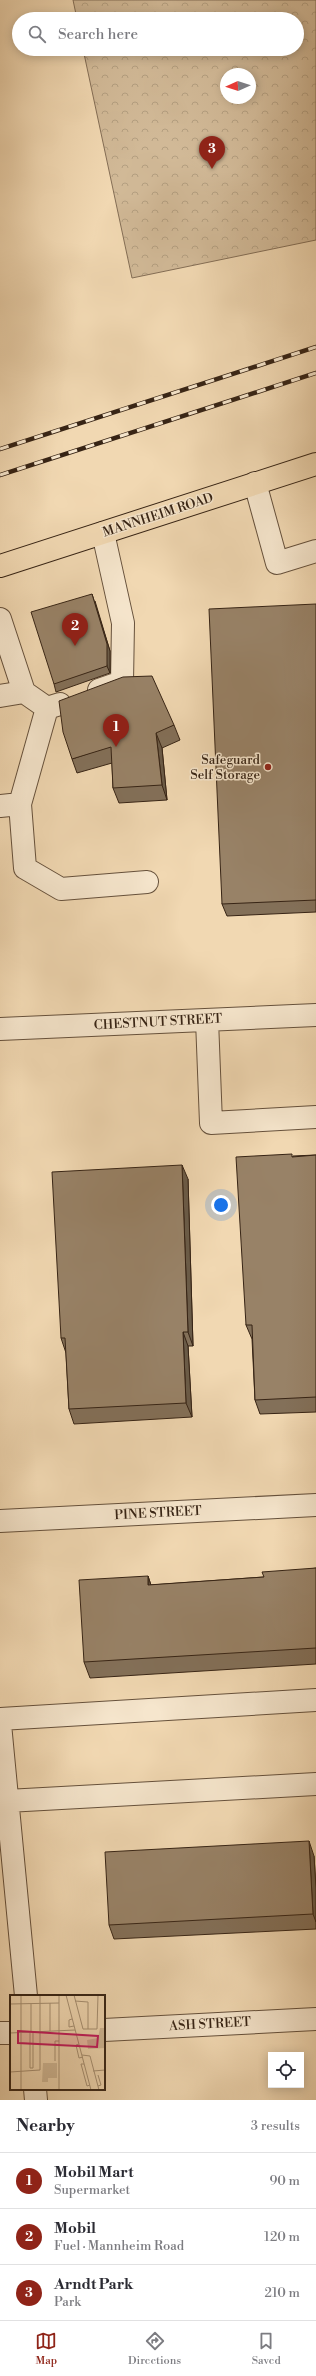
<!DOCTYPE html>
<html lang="en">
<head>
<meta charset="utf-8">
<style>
  :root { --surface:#fff; --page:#f7f7f7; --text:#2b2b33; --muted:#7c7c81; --line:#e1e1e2; --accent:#8f2418 }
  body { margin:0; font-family:"Libre Bodoni",serif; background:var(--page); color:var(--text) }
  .controls { position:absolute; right:12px; bottom:12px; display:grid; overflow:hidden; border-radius:0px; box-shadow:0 2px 10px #0003 }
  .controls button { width:36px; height:36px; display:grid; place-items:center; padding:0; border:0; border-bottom:1px solid var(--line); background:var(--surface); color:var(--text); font:20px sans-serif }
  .compass { position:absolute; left:220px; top:68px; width:36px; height:36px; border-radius:50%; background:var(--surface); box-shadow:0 2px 10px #0003; rotate:267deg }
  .you { position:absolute; left:221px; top:1205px; width:14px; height:14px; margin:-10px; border:3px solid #fff; border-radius:50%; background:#1a73e8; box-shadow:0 0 0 6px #1a73e833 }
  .badge { display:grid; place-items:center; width:26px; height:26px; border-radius:50%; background:var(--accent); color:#fff; font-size:13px; font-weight:700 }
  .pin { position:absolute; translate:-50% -33px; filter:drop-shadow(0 1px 2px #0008) }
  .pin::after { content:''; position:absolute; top:21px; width:14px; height:12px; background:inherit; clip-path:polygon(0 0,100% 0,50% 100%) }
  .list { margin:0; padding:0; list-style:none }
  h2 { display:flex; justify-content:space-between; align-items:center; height:52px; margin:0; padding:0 16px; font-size:17px }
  h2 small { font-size:13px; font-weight:400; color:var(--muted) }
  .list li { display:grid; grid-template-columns:26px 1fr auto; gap:12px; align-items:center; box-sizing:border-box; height:56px; padding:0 16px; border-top:1px solid var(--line) }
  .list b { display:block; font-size:15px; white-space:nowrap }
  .list p { margin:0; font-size:13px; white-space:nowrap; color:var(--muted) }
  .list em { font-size:13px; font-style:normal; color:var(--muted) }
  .icon { flex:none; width:22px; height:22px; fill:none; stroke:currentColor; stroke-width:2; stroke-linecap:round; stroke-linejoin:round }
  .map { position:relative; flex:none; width:316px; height:2100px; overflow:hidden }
  .search { position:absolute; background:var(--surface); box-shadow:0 2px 10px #0003; left:12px; right:12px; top:12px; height:44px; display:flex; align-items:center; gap:10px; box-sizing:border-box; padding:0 14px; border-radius:22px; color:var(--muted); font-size:15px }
  .sheet { height:220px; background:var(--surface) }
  nav { display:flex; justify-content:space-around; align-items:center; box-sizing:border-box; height:56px; border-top:1px solid var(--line); background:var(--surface); font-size:11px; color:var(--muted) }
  nav a { display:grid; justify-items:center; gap:2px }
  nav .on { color:var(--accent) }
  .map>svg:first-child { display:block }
</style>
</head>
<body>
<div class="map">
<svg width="316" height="2100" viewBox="0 0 316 2100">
  <defs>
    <pattern id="park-crowns" width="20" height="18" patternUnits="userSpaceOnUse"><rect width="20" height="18" fill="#d1b997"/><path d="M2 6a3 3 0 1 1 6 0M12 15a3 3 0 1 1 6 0" fill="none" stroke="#b49f81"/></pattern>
  </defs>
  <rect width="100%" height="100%" fill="#f1d8b2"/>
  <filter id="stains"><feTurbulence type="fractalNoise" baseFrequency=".005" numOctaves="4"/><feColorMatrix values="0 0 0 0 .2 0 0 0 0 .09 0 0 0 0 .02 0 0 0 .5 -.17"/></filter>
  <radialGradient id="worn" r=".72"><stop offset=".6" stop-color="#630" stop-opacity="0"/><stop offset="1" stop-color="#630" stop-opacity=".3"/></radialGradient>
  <path fill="url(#park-crowns)" stroke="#846e56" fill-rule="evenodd" d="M 73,0 L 316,0 L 316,240 L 132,278 L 83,49 L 297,49 L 297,19 L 77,19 ZM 226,74 L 250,74 L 250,98 L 226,98 Z"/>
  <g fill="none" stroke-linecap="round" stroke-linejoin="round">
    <g stroke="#66513c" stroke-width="24">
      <path id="minor" d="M 255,483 L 277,563 L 316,551
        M 0,619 L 24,692 L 0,696
        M 99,690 L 122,682 L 123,623 L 103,533
        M 24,692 L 47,708 L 60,704
        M 47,708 L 20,804 L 25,868 L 61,889 L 147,882
        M 0,806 L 20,804
        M 207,1020 L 211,1123 L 316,1117
        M 0,1029 L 316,1015
        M 0,1521 L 316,1505
        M 0,1719 L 316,1700
        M 0,1724 L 26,1996
        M 7,1801 L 316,1784
        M 104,2030 L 316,2019
        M 0,2033 L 11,2033
        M 35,2089 L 36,2100"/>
    </g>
    <g stroke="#372415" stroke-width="24">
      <path id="major" d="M 0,566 L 316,464"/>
    </g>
    <use href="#minor" stroke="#f6e6cd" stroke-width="22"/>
    <use href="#major" stroke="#f1d8b2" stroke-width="22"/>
    <g stroke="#372415" stroke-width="4.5">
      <path id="rail" d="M 0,449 L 316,347
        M 0,475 L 316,373"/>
    </g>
    <use href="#rail" stroke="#f6e6cd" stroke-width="3" stroke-dasharray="9" stroke-linecap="butt"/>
  </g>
  <path fill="#837059" stroke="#372415" d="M 95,601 L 110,651 L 110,673 L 56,692 L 54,684 Z
    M 316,604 L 316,912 L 227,916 L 222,904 Z
    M 174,725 L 180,740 L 162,748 L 167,800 L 119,803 L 113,788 L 112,763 L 77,773 L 72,759 Z
    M 316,1155 L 316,1412 L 260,1414 L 255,1400 L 252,1339 L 246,1325 L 293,1156 Z
    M 188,1179 L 193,1346 L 188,1346 L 192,1417 L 74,1424 L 69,1409 L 66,1353 L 61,1338 Z
    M 316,1568 L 316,1664 L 90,1678 L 84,1662 L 148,1576 L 151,1585 L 264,1577 Z
    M 314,1856 L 316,1888 L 316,1929 L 114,1939 L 109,1925 Z"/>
  <path fill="#6a5b48" stroke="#372415" d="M 92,594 L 110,651 L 110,673 L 107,666 Z
    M 156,733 L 162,748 L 167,800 L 162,785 Z
    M 182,1165 L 188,1179 L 193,1346 L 188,1332 Z
    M 183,1332 L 188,1346 L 192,1417 L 186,1403 Z
    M 148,1576 L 153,1592 L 148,1585 Z
    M 309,1841 L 314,1856 L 316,1888 L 316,1922 L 313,1914 Z"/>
  <path fill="#988267" stroke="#372415" d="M 92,594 L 107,644 L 107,666 L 54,684 L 31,612 Z
    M 316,604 L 316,900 L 222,904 L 209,609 Z
    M 152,676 L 174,725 L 156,733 L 162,785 L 113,788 L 111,747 L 72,759 L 63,732 L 59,701 L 123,677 Z
    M 292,1154 L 292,1157 L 316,1155 L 316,1397 L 255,1400 L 252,1325 L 246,1325 L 236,1157 Z
    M 182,1165 L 188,1332 L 183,1332 L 186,1403 L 69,1409 L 65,1338 L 61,1338 L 52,1172 Z
    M 316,1568 L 316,1648 L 84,1662 L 79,1580 L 148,1576 L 148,1585 L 264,1577 L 262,1572 Z
    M 309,1841 L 313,1914 L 109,1925 L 105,1852 Z"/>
  <circle fill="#8f2418" stroke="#f6e6cd" stroke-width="1.5" cx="268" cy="767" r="4"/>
  <g text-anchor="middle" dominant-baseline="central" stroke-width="3" stroke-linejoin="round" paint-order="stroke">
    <g font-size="13" fill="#372415" stroke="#f6e6cd">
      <text transform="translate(158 515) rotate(-18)">MANNHEIM ROAD</text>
      <text transform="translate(158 1022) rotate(-3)">CHESTNUT STREET</text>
      <text transform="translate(158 1513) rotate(-3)">PINE STREET</text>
      <text transform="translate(210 2024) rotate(-3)">ASH STREET</text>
    </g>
    <g font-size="13" fill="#372415" stroke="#f6e6cd" text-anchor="end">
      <text x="260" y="760">Safeguard<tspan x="260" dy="15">Self Storage</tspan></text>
    </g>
  </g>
  <g transform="translate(10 1995)">
    <rect width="95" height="95" fill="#f1d8b2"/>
    <path d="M 90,33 L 95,33 L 95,53 L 78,54 L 77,45 L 88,43 ZM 33,68 L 47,68 L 47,83 L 38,83 L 38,87 L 32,87 Z" fill="#d1b997"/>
    <path fill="none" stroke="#a79073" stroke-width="1" d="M 56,0 L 81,95M 64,0 L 73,34 L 87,34 L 88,0M 65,6 L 78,7 L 78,34M 40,8 L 40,36M 0,9 L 49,8M 0,9 L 0,38M 21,9 L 21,37M 62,24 L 59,25 L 59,32 L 64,31M 20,37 L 20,73 L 23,73 L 23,37M 0,38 L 65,35M 69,49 L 66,50 L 69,63 L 73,62M 72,60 L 80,61 L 89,95M 45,66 L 45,46 L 49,46M 74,69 L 71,69 L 77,91 L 80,90M 83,76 L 95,75M 0,77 L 30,75 L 30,0M 88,80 L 91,90 L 88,91M 11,95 L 11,0M 49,95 L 49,0"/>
    <path fill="#c2185b" fill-opacity="0.15" stroke="#c2185b" stroke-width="2" d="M 8,36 L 88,41 L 87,52 L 8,48 Z"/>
    <rect width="95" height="95" fill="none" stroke="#372415" stroke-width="2"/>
  </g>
  <rect width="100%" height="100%" filter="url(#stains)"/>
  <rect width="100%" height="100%" fill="url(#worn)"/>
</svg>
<div class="controls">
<button><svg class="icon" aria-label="locate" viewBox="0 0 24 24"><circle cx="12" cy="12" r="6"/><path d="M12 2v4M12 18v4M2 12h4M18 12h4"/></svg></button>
</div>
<svg class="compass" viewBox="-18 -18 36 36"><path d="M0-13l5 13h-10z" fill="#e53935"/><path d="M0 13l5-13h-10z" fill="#7c7c81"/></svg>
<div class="you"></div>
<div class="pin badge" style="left:116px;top:747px">1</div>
<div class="pin badge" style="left:75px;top:646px">2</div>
<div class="pin badge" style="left:212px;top:169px">3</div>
<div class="search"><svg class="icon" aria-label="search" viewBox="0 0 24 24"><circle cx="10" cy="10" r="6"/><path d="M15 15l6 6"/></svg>Search here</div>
</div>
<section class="sheet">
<h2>Nearby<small>3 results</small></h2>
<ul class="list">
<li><span class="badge">1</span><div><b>Mobil Mart</b><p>Supermarket</p></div><em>90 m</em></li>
<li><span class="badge">2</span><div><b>Mobil</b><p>Fuel · Mannheim Road</p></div><em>120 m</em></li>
<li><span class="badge">3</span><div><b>Arndt Park</b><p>Park</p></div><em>210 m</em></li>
</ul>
</section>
<nav>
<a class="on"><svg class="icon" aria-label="map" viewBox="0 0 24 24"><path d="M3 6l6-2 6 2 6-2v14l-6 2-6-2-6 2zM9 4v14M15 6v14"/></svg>Map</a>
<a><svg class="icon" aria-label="directions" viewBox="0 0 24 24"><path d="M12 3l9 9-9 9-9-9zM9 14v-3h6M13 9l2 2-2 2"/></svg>Directions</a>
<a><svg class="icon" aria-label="saved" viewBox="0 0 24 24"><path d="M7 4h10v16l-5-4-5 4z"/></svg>Saved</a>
</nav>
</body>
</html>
